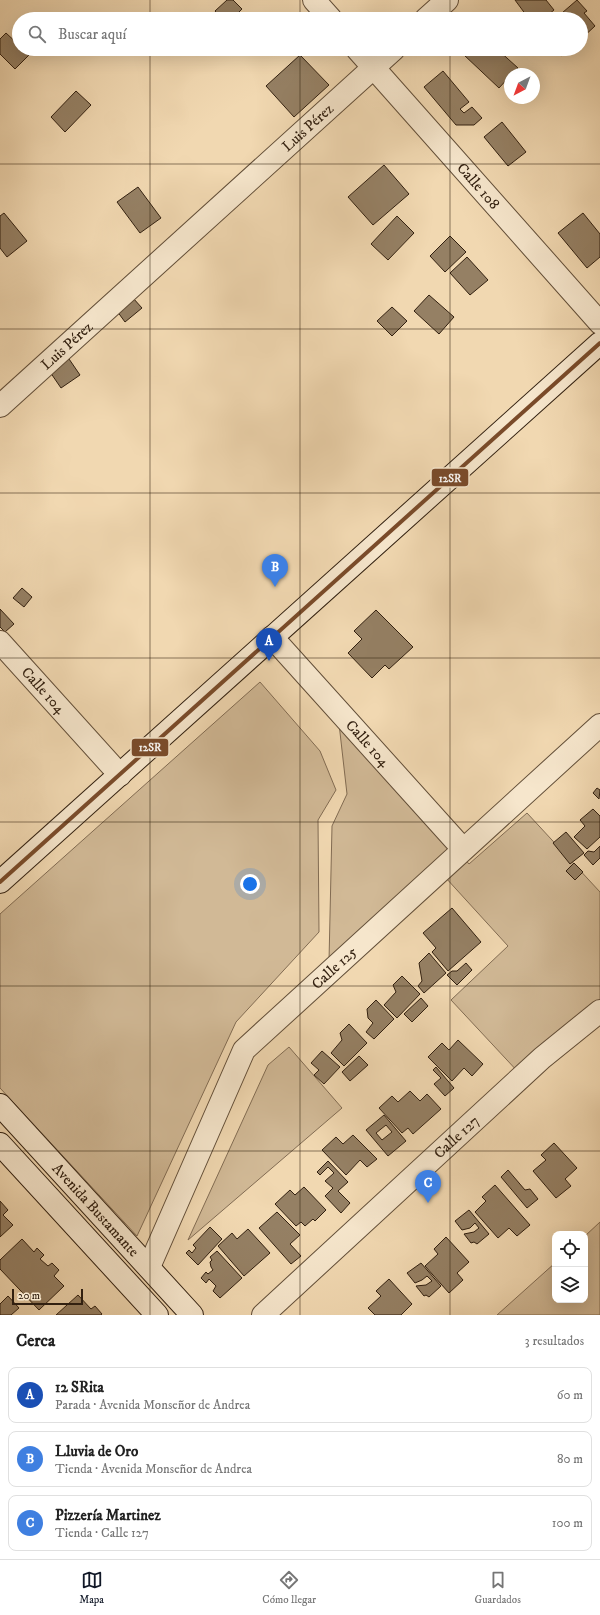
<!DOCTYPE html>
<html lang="es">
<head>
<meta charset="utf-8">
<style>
  :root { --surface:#fff; --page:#f2f2f2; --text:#222; --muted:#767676; --line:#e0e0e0; --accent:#111827 }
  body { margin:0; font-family:"IM FELL DW Pica",serif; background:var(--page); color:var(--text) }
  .controls { position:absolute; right:12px; bottom:12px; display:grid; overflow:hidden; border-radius:8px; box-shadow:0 4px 16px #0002 }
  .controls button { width:36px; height:36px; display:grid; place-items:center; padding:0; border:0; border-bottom:1px solid var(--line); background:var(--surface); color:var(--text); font:20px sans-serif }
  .compass { position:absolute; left:504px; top:68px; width:36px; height:36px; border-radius:50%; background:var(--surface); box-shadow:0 4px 16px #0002; rotate:221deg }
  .scale { position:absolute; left:12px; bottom:10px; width:71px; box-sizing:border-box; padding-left:4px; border:2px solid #322010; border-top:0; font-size:11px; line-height:14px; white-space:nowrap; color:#322010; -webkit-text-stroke:3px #f6e6cc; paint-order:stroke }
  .you { position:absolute; left:250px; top:884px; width:14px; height:14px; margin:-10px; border:3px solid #fff; border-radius:50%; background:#1a73e8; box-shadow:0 0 0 6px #1a73e833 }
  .badge { display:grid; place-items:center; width:26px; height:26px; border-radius:50%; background:var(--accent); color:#fff; font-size:13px; font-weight:700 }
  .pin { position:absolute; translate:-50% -33px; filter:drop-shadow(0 1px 2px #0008) }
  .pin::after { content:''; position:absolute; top:21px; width:14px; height:12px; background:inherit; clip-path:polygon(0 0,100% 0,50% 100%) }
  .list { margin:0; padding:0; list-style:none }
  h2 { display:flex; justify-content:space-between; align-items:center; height:52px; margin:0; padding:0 16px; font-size:17px }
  h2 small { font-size:13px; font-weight:400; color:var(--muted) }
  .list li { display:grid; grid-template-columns:26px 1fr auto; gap:12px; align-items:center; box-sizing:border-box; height:56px; margin:0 8px 8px; padding:0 8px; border:1px solid var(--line); border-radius:8px }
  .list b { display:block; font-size:15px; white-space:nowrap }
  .list p { margin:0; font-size:13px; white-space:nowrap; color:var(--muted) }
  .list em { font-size:13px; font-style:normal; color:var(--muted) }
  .icon { flex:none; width:22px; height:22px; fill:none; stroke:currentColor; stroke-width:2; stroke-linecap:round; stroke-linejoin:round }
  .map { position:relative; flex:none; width:600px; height:1315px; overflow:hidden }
  .search { position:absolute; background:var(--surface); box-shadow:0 4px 16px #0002; left:12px; right:12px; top:12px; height:44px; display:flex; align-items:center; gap:10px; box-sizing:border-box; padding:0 14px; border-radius:22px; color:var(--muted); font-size:15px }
  .sheet { height:244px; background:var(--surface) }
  nav { display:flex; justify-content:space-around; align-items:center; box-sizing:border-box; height:56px; border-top:1px solid var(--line); background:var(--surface); font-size:11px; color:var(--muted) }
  nav a { display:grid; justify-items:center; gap:2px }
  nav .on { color:var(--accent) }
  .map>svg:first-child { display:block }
</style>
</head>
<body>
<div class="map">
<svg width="600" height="1315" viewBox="0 0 600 1315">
  <rect width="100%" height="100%" fill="#f1d8b1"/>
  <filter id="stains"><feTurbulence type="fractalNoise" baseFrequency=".005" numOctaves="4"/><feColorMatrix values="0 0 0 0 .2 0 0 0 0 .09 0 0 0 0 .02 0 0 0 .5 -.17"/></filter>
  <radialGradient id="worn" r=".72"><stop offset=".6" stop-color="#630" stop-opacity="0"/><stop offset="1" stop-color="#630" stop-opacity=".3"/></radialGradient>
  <path fill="#d1b996" stroke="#826c53" d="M 260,682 L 320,751 L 336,790 L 318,820 L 319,932 L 236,1022 L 137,1236 L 0,1088 L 0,914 Z
    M 338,715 L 469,864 L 527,813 L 600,892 L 600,1001 L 520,1074 L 451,1000 L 508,946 L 435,866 L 329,961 L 332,826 L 347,794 Z
    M 289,1047 L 342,1108 L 188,1240 L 268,1065 Z
    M 600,1222 L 600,1315 L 497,1315 L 555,1263 L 555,1300 L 585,1300 L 585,1236 Z"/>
  <path fill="#958064" stroke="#322010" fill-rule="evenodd" d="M 227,0 L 233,0 L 242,9 L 232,19 L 222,19 L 215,11 Z
    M 515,0 L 546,0 L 554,10 L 543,19 L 529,19 Z
    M 577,0 L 587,11 L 584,13 L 595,26 L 581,39 L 581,19 L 555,19 Z
    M 6,33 L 19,45 L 19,49 L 23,49 L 29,55 L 15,69 L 0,54 L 0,39 Z
    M 469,49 L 497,49 L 518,68 L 512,74 L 510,74 L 510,76 L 499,88 L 464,55 Z
    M 554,49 L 569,49 L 561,56 Z
    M 300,55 L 329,85 L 294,117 L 266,86 Z
    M 443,71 L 469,102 L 460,109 L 464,113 L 472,107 L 482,118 L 474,125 L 456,125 L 424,87 Z
    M 76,91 L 91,105 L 65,132 L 51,117 Z
    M 502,122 L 526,152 L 508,166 L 484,137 Z
    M 384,165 L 409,194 L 373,225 L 348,197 Z
    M 138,187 L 161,218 L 140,233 L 117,202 Z
    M 4,213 L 27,241 L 7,257 L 0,248 L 0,216 Z
    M 583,213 L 600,234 L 600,257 L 587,268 L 558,233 Z
    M 397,216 L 414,233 L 388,260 L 371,244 Z
    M 450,236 L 466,252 L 445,272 L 430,256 Z
    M 467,257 L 488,280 L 470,295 L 450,273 Z
    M 429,295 L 454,317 L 439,334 L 414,311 Z
    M 133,298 L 142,308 L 125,322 L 117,311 Z
    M 392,307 L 407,321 L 392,336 L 377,321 Z
    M 67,356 L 80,375 L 61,388 L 48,369 Z
    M 22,588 L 32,597 L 24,607 L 13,598 Z
    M 0,609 L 14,624 L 5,632 L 0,627 Z
    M 376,610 L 413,647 L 389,669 L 385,665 L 372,678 L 348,653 L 362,639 L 354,631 Z
    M 597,788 L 600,790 L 599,799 L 593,793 Z
    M 593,809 L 600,816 L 600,837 L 587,849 L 574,837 L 585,826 L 580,820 Z
    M 566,832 L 584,853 L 570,864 L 553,843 Z
    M 600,846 L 600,858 L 593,865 L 584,855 L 588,851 L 594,852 Z
    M 574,863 L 583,872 L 575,880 L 566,871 Z
    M 452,908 L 481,942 L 448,971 L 432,952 L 436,948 L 423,933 Z
    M 429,953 L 446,973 L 424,993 L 418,986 L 422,981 L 419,963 Z
    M 466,963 L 472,970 L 457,985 L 447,975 L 452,971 L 457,971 Z
    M 402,976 L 420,994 L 397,1018 L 384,1005 L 396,992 L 393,985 Z
    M 421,998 L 428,1006 L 412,1022 L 404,1014 Z
    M 376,1000 L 394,1019 L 374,1039 L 366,1032 L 373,1023 L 368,1018 L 367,1009 Z
    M 349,1024 L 367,1043 L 344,1066 L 331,1053 L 342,1040 L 340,1033 Z
    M 458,1040 L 483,1064 L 472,1076 L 464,1068 L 452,1081 L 428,1057 L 442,1043 L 449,1050 Z
    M 322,1051 L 340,1067 L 324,1084 L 314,1075 L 319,1070 L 311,1063 Z
    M 359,1056 L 368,1065 L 350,1081 L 342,1072 Z
    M 436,1067 L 454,1088 L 445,1096 L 434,1084 L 441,1078 L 433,1070 Z
    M 410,1091 L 420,1101 L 427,1094 L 441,1109 L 413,1134 L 408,1128 L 402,1133 L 379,1108 L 392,1096 L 398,1102 Z
    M 384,1115 L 406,1141 L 388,1156 L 366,1130 ZM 386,1125 L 392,1132 L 382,1140 L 376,1133 Z
    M 353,1135 L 377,1159 L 367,1167 L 360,1160 L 346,1175 L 322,1150 L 336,1137 L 343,1144 Z
    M 554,1143 L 577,1168 L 565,1179 L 571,1186 L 556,1198 L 533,1171 L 546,1160 L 541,1155 Z
    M 328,1161 L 348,1182 L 338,1191 L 350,1203 L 341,1213 L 325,1196 L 333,1188 L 325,1181 L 334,1173 L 328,1167 L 320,1175 L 317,1172 Z
    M 508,1170 L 525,1190 L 530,1189 L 538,1199 L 527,1208 L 501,1177 Z
    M 495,1185 L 530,1225 L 517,1236 L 509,1228 L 498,1238 L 475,1212 L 486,1201 L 482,1197 Z
    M 304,1187 L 326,1210 L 315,1221 L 313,1219 L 305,1226 L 301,1222 L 296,1226 L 275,1204 L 290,1190 L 295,1195 Z
    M 0,1201 L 8,1210 L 3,1215 L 13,1225 L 0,1237 Z
    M 469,1210 L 489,1234 L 477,1244 L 474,1242 L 471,1243 L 464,1234 L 474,1232 L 479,1228 L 475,1223 L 470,1228 L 462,1230 L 455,1221 Z
    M 277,1212 L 300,1235 L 290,1244 L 301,1256 L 291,1264 L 259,1228 Z
    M 210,1227 L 222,1239 L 198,1265 L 186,1253 L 189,1250 L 192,1253 L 196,1248 L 193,1245 Z
    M 248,1229 L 270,1253 L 244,1276 L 218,1246 L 232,1233 L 237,1239 Z
    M 446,1237 L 469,1262 L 457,1273 L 463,1280 L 449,1293 L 425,1266 L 438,1254 L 434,1249 Z
    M 22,1239 L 34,1252 L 37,1248 L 44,1255 L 40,1259 L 48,1266 L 52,1263 L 59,1270 L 54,1276 L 64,1286 L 39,1310 L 0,1269 L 0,1260 Z
    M 217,1251 L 242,1278 L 220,1298 L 213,1291 L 216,1286 L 209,1279 L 206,1283 L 201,1278 L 206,1272 L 208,1274 L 213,1270 L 211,1267 L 210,1262 L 212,1260 L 210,1257 Z
    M 421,1263 L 441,1286 L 429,1297 L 426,1295 L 424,1296 L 416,1286 L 426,1285 L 432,1281 L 427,1276 L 422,1280 L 415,1283 L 407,1273 Z
    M 389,1279 L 412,1304 L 401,1315 L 375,1315 L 368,1308 L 381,1296 L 376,1291 Z
    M 78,1295 L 91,1309 L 95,1306 L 102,1314 L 101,1315 L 56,1315 Z
    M 8,1296 L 19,1308 L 11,1315 L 0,1315 L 0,1304 Z"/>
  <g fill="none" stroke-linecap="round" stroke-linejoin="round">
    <g stroke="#624e38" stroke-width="24">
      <g id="minor">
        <path d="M 314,0 L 331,19"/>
        <path d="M 426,19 L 447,0"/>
        <path id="s1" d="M 357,49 L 600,323"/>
        <path id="s2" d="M 0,406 L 394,49"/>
        <path id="s3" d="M 272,637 L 463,849"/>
        <path id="s4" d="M 0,642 L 120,775"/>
        <path id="s5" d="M 149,1267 L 244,1050 L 600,725"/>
        <path id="s6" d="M 263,1315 L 542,1058 L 600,1011"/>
      </g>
    </g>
    <g stroke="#322010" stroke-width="24">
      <g id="secondary">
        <path d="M 0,882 L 600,343"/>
        <path id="s7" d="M 0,1105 L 192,1315"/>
        <path d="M 0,1144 L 157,1315"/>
      </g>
    </g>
    <use href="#minor" stroke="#f6e6cc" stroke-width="22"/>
    <use href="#secondary" stroke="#f6e6cc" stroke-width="22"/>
    <g stroke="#f6e6cc" stroke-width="7">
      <path id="bus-1" d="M 0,882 L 600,343"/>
    </g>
    <use href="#bus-1" stroke="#7a4b2a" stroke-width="4"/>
  </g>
  <path fill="none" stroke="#322010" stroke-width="1" stroke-opacity="0.55" d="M 150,0 L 150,19M 300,0 L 300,19M 450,0 L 450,19M 150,49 L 150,1315M 300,49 L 300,1315M 450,49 L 450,1315M 0,164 L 600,164M 0,329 L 600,329M 0,493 L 600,493M 0,658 L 600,658M 0,822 L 600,822M 0,986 L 600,986M 0,1151 L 600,1151"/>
  <g text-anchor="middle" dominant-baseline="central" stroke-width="3.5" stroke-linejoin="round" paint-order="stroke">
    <g font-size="15" fill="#322010" stroke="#f6e6cc">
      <text stroke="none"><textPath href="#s2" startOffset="415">Luis Pérez</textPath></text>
      <text stroke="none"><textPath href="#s1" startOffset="183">Calle 108</textPath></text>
      <text stroke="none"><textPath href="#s2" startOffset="90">Luis Pérez</textPath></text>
      <text stroke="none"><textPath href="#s4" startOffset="65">Calle 104</textPath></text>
      <text stroke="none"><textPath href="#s3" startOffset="143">Calle 104</textPath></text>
      <text stroke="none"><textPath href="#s5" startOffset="359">Calle 125</textPath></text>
      <text stroke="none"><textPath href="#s6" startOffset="263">Calle 127</textPath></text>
      <text stroke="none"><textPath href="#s7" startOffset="142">Avenida Bustamante</textPath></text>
    </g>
  </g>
  <g stroke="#f6e6cc" stroke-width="1.5">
    <rect x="431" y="468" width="38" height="19" rx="4" fill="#7a4b2a"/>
    <rect x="131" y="738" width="38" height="19" rx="4" fill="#7a4b2a"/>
  </g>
  <g font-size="11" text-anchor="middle" font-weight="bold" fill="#fff">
    <text x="450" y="482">12SR</text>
    <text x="150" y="751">12SR</text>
  </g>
  <rect width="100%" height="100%" filter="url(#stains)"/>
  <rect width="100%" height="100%" fill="url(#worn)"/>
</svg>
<div class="controls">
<button><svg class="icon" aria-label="locate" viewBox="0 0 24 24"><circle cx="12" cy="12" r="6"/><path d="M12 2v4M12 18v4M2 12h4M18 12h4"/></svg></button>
<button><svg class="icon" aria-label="layers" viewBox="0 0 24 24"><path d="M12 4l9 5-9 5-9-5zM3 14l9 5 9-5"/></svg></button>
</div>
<svg class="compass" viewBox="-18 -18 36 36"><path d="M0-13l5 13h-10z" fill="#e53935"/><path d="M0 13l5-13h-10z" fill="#767676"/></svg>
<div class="scale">20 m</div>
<div class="you"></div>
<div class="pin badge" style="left:269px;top:661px;background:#1a4fb4">A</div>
<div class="pin badge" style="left:275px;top:587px;background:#3f7fe0">B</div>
<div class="pin badge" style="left:428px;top:1203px;background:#3f7fe0">C</div>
<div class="search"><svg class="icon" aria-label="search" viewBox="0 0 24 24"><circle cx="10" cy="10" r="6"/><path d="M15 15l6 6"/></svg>Buscar aquí</div>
</div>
<section class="sheet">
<h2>Cerca<small>3 resultados</small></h2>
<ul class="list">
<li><span class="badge" style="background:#1a4fb4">A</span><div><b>12 SRita</b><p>Parada · Avenida Monseñor de Andrea</p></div><em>60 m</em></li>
<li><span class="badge" style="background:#3f7fe0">B</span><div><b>Lluvia de Oro</b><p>Tienda · Avenida Monseñor de Andrea</p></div><em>80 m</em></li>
<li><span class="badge" style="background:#3f7fe0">C</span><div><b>Pizzería Martinez</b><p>Tienda · Calle 127</p></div><em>100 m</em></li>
</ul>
</section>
<nav>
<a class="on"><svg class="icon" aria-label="map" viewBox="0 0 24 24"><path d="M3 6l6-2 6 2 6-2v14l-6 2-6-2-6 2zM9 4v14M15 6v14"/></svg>Mapa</a>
<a><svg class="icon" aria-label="directions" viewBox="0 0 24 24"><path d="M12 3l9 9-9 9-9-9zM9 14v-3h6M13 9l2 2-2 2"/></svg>Cómo llegar</a>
<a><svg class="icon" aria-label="saved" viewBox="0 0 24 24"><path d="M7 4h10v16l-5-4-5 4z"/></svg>Guardados</a>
</nav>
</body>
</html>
